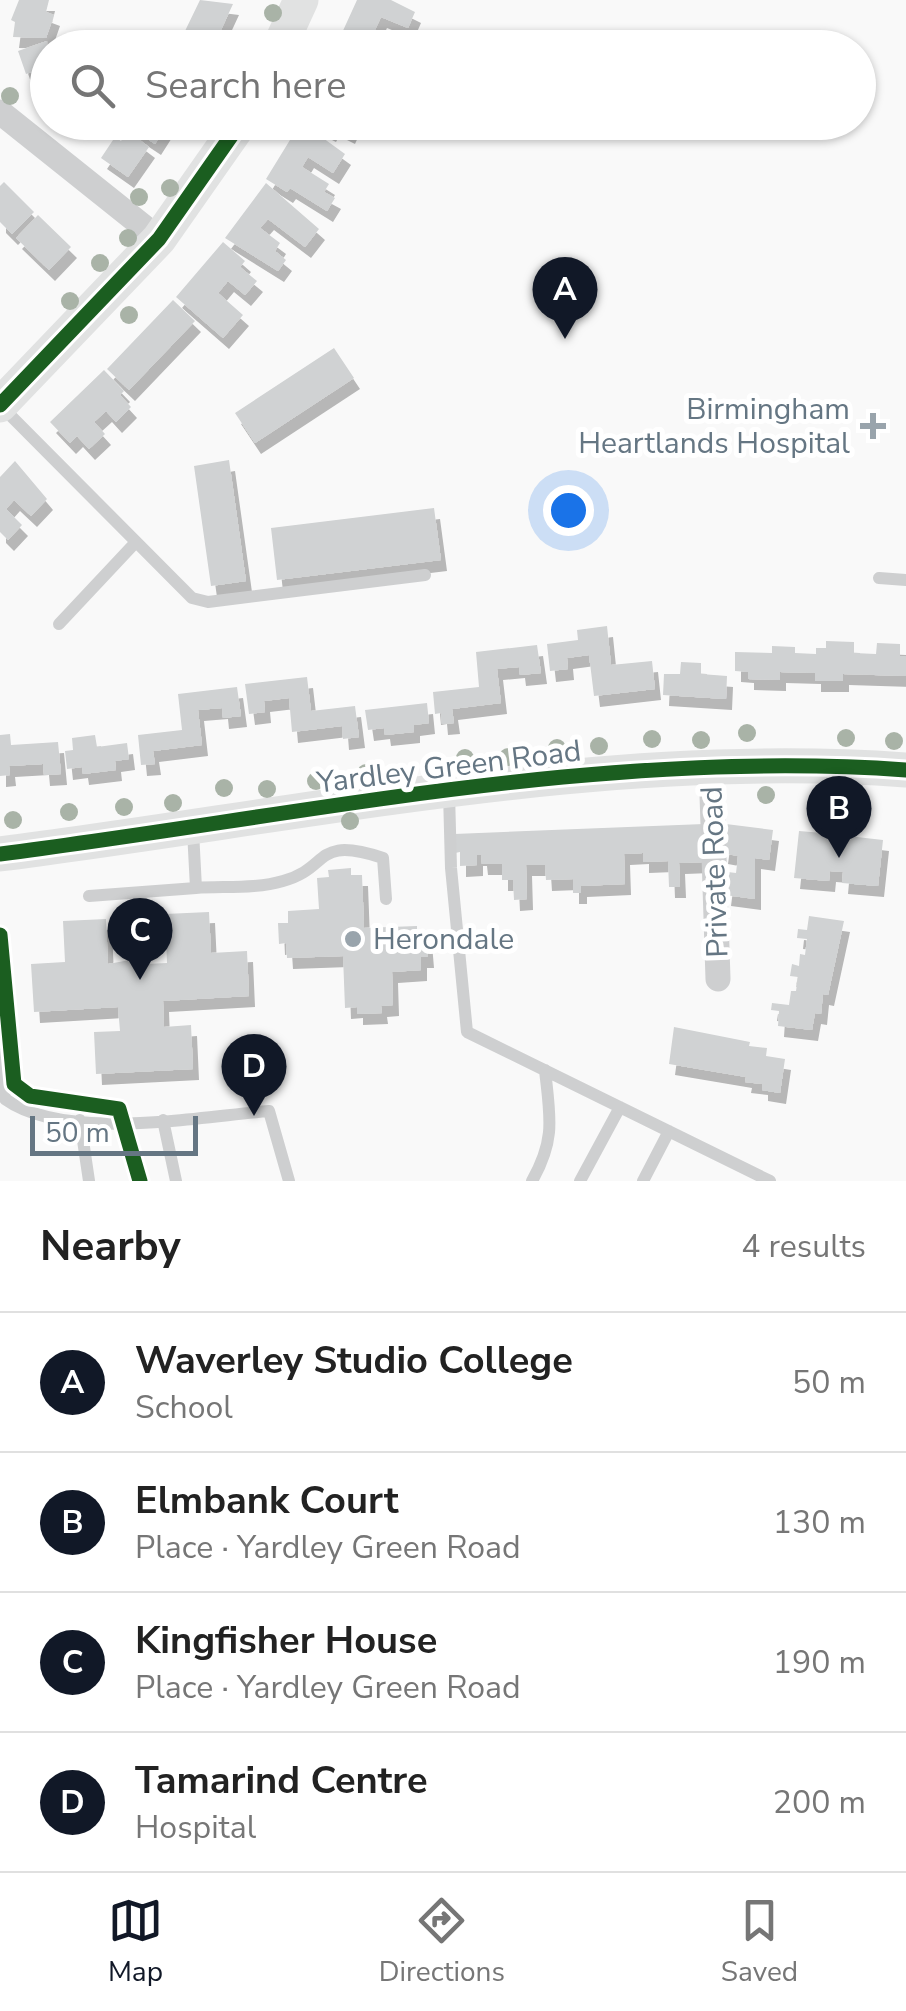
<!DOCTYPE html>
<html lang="en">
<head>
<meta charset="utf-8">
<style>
  :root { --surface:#fff; --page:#f6f6f6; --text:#222; --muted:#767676; --line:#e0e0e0; --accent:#111827 }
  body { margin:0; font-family:"Nunito Sans",sans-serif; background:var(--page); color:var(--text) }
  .scale { position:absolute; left:30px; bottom:25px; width:168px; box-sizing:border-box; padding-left:10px; border:5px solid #657683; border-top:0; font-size:28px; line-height:35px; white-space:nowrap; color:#657683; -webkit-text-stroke:8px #fff; paint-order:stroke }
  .you { position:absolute; left:568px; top:510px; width:35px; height:35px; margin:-25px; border:8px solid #fff; border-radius:50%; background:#1a73e8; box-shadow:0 0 0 15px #1a73e833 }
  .badge { display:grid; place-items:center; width:65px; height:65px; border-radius:50%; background:var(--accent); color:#fff; font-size:32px; font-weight:700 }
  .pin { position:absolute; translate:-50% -82px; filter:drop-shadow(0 2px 5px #0008) }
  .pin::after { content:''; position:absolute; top:52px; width:35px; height:30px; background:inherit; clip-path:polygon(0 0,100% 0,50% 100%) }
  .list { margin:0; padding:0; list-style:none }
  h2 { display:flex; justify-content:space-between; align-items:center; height:130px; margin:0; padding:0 40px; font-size:42px }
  h2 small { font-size:32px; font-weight:400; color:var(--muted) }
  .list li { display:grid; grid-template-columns:65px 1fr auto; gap:30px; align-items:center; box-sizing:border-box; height:140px; padding:0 40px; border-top:2px solid var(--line) }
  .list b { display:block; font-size:38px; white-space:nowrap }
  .list p { margin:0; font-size:32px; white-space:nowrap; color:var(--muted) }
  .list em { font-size:32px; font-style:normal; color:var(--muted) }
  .icon { flex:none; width:55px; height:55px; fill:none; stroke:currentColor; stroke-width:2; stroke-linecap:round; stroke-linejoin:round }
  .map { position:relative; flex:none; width:906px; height:1181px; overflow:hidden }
  .search { position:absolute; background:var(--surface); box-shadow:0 2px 8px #0004; left:30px; right:30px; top:30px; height:110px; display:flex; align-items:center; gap:25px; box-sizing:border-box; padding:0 35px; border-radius:55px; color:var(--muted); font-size:38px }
  .sheet { height:690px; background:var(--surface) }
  nav { display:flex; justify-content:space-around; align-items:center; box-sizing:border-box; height:140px; border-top:2px solid var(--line); background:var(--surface); font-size:28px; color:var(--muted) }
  nav a { display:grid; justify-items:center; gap:5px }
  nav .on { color:var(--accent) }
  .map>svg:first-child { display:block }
</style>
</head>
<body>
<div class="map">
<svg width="906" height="1181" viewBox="0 0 906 1181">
  <defs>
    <filter id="shadow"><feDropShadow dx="6" dy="11" stdDeviation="0" flood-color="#0004"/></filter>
  </defs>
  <rect width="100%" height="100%" fill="#f9f9f9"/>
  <path fill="#d0d2d3" filter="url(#shadow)" d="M 19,0 L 49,0 L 46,12 L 54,15 L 46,38 L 13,37 L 15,22 L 11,20 Z
    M 200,0 L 233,4 L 214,45 L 185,31 Z
    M 357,0 L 391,0 L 415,12 L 408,28 L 381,17 L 374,32 L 408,48 L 336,46 Z
    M 47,41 L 48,67 L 26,74 L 18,51 Z
    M 122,122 L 169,122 L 155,144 Z
    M 301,122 L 345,154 L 333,173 L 308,157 L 302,167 L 329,184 L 324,192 L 335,198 L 327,211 L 290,188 L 287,192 L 266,179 Z
    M 312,122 L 354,122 L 349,133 L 333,125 L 330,131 Z
    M 128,131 L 149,147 L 128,177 L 101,158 L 115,137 L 121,141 Z
    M 4,182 L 34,212 L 12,234 L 0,222 L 0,186 Z
    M 266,183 L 319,229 L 305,247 L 268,219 L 260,228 L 280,243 L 275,251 L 286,260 L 278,271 L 225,238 Z
    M 38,215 L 71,247 L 49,270 L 16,238 Z
    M 223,242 L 245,261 L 240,267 L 257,281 L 245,295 L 228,281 L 218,293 L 243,315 L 223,338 L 176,297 Z
    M 173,300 L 195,321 L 129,390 L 107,369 Z
    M 334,348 L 354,378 L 255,443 L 235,413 Z
    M 104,370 L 124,391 L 120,395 L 131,407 L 116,422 L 106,411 L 94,422 L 105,434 L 89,449 L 77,436 L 70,443 L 50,422 Z
    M 229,460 L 246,581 L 211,586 L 194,466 Z
    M 15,461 L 47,499 L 31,516 L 14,500 L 6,509 L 22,525 L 8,540 L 0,532 L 0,477 Z
    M 434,508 L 441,560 L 277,580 L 271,528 Z
    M 607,626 L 611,665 L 652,661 L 655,689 L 594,696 L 589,655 L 567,658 L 568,669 L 550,671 L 547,644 L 578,640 L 577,630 Z
    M 826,641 L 854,642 L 854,653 L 876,654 L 877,643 L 900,644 L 900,656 L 906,656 L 906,676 L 843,674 L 843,681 L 815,681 L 815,673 L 780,672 L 780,680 L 748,679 L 748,672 L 735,671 L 735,652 L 772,653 L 772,646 L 795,647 L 795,653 L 816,654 L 816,648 L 826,648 Z
    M 537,645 L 541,673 L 520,675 L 519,667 L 497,669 L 501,703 L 452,709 L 454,723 L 442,724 L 441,713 L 435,714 L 433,692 L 479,687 L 476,652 Z
    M 681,662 L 701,663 L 701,674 L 727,676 L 726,699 L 663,695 L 664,674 L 680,674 Z
    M 307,677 L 311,711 L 355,706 L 359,737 L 343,739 L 342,726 L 292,732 L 289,698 L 264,701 L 265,712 L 249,714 L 245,684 Z
    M 237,687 L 241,716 L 223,718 L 222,708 L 198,710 L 202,745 L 153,751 L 155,764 L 141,765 L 138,735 L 182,730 L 178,694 Z
    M 427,703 L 429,723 L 414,725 L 414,732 L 385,735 L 384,728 L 368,730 L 365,710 Z
    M 10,734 L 11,745 L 58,742 L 61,774 L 44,775 L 43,764 L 9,766 L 10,775 L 0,776 L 0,735 Z
    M 95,735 L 97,747 L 127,743 L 129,759 L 115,761 L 116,770 L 83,774 L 82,767 L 67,769 L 65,751 L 73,750 L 72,738 Z
    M 704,824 L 705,862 L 679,863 L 680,887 L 669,887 L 668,861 L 643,862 L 643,853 L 624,854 L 625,884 L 581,886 L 581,893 L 573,893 L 573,879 L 546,880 L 545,865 L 526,865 L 527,899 L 514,900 L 513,880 L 502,880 L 502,864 L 482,864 L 481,855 L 477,855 L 477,865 L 460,866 L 460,852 L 455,853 L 454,834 Z
    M 726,824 L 773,830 L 769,860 L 755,858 L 755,899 L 725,895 L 728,872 L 736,873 L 738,856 L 722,853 Z
    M 799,831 L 834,834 L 833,844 L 847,845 L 848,836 L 883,840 L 878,886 L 842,883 L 843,872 L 830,871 L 829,881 L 794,878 Z
    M 351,868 L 351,875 L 362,875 L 364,928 L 417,926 L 417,934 L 426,933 L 428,957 L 421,957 L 421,970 L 392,972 L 393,1005 L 381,1006 L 382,1013 L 357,1014 L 357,1007 L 345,1008 L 343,956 L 287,958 L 286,943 L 279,944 L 278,923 L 288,923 L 288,911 L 319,909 L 317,878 L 329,877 L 328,870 Z
    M 209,912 L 211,953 L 247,951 L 249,996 L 163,1001 L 164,1027 L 191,1025 L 193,1069 L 96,1074 L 94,1032 L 120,1031 L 118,1007 L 34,1012 L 31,964 L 65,962 L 63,921 L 106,919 L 108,964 L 146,957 L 146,964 L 167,963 L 165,914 Z
    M 809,916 L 844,921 L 828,995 L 823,994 L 821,1014 L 815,1013 L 812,1030 L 778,1026 L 779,1011 L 771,1010 L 772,1003 L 789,1005 L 791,991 L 796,991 L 798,977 L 790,976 L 792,964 L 799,966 L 800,954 L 805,955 L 807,939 L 797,938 L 798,929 L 807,930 Z
    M 674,1027 L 750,1042 L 749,1046 L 767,1048 L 766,1056 L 785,1059 L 780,1093 L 762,1090 L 762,1084 L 745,1082 L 746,1077 L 669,1064 Z"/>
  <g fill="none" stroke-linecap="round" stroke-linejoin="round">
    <path stroke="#cecfd0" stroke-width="12" d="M 2,407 L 192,598 L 208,602 L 425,575
      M 879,578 L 906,580
      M 59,624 L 135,543
      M 449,793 L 451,868 L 467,1032 L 770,1181
      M 193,831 L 196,888 C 224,886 256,889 283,881 C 331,868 313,835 383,858 L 386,899
      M 89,896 L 196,888
      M 0,1052 L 5,1099 C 65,1142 197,1117 269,1111 L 289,1181
      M 80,1120 L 89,1181
      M 163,1120 L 176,1181
      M 532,1181 C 556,1139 550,1117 545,1070
      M 580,1181 L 620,1107
      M 643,1181 L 669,1131"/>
    <path stroke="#cecfd0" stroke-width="25" d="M 0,112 L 159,239
      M 711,764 L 718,979"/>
    <path stroke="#e1e2e2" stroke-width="35" d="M 279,48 L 301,0
      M 0,405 L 159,239 L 241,122
      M 0,854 C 299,816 603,748 906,770"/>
    <g stroke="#fff" stroke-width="21">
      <path id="cycleway" d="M 0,405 L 159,239 L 241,122
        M 0,854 C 299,816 603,748 906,770
        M 0,935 L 14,1084 L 30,1096 L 119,1109 L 140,1181"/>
    </g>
    <use href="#cycleway" stroke="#1b5e20" stroke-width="15"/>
  </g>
  <g fill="#a9b3a7">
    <circle cx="273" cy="13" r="9"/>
    <circle cx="10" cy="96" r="9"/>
    <circle cx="170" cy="188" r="9"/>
    <circle cx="139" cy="197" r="9"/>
    <circle cx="128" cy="238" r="9"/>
    <circle cx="100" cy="263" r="9"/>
    <circle cx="70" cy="301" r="9"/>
    <circle cx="129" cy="315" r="9"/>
    <circle cx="747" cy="733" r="9"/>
    <circle cx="846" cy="738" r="9"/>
    <circle cx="652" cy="739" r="9"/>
    <circle cx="701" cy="740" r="9"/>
    <circle cx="894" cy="741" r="9"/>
    <circle cx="599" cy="746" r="9"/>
    <circle cx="557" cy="748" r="9"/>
    <circle cx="508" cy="757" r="9"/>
    <circle cx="465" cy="758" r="9"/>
    <circle cx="366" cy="773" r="9"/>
    <circle cx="316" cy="781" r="9"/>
    <circle cx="224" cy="788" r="9"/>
    <circle cx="267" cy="789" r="9"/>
    <circle cx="766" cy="795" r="9"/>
    <circle cx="173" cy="803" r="9"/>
    <circle cx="124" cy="807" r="9"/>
    <circle cx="69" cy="812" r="9"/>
    <circle cx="13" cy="820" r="9"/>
    <circle cx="350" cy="821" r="9"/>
  </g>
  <g fill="#99a4ac" stroke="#fff" stroke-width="4">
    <path d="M868 411h10v10h10v10h-10v10h-10v-10h-10v-10h10z"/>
    <circle cx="353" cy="939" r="10"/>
  </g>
  <g text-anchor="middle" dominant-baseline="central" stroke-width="10" stroke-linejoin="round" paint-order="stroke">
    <g font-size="30" fill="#657683" stroke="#fff" text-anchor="end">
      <text x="850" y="409">Birmingham<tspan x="850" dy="34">Heartlands Hospital</tspan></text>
      <text x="373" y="939" text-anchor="start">Herondale</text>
    </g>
    <g font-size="30" fill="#657683" stroke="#fff">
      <text transform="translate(449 767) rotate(-7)">Yardley Green Road</text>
      <text transform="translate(715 872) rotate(-92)">Private Road</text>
    </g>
  </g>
</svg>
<div class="scale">50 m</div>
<div class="you"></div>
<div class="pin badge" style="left:565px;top:339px">A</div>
<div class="pin badge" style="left:839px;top:858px">B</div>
<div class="pin badge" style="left:140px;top:980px">C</div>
<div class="pin badge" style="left:254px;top:1116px">D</div>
<div class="search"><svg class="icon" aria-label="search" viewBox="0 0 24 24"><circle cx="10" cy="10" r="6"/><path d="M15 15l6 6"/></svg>Search here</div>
</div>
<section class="sheet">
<h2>Nearby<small>4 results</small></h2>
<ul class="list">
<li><span class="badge">A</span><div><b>Waverley Studio College</b><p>School</p></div><em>50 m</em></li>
<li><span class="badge">B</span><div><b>Elmbank Court</b><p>Place · Yardley Green Road</p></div><em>130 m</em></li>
<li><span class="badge">C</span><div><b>Kingfisher House</b><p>Place · Yardley Green Road</p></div><em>190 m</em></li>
<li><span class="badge">D</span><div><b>Tamarind Centre</b><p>Hospital</p></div><em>200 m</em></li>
</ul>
</section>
<nav>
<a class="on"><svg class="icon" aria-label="map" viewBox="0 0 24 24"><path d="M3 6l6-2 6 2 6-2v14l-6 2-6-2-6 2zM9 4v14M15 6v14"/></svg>Map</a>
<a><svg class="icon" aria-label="directions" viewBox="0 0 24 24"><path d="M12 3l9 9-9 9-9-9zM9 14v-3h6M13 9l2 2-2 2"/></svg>Directions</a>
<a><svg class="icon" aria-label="saved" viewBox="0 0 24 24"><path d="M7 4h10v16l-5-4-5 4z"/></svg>Saved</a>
</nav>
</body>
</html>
